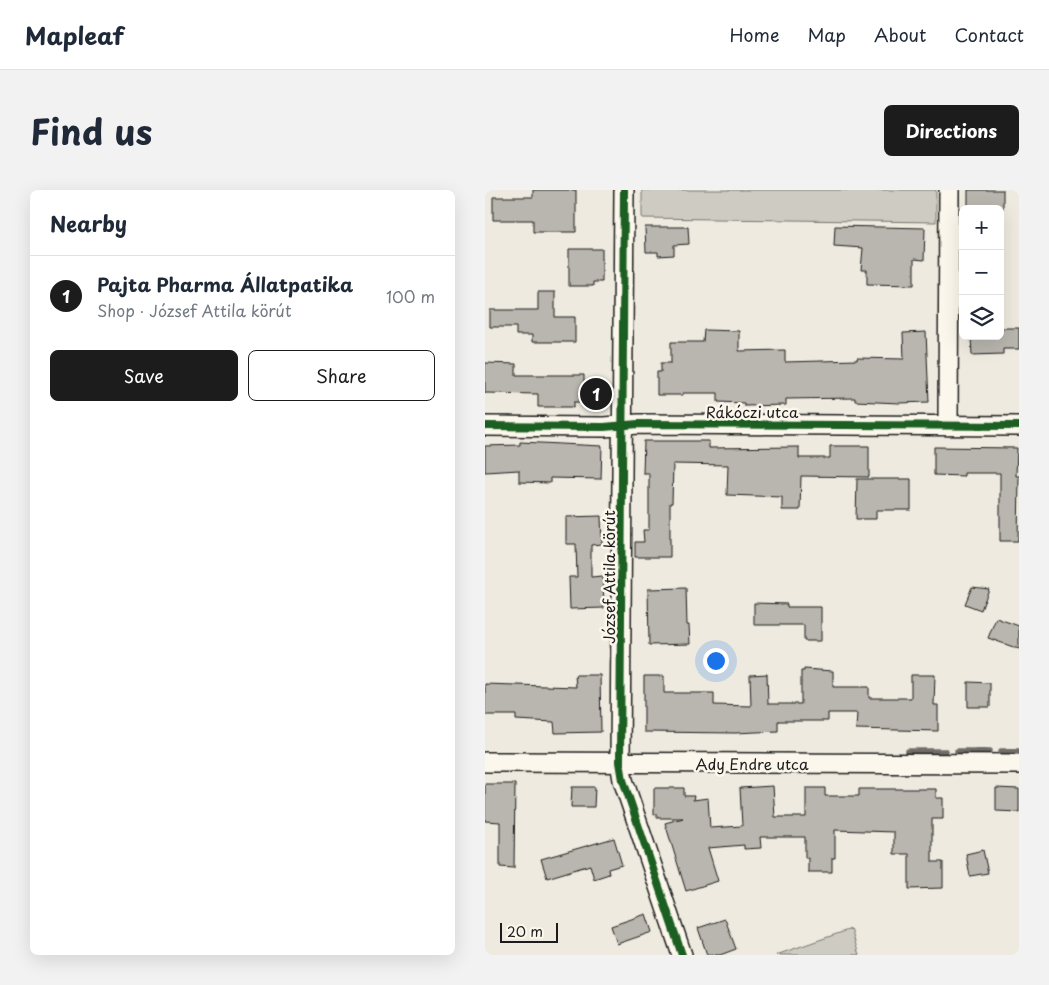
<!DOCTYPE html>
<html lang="en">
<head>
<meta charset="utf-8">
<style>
  :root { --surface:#fff; --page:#f2f2f3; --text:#1f2937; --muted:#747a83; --line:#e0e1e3; --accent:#1c1c1c }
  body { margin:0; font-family:"Playpen Sans",sans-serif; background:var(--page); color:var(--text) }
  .controls { position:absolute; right:15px; top:15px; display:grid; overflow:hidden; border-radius:8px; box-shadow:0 5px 20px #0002 }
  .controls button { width:45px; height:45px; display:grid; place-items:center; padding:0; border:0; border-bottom:1px solid var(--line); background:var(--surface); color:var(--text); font:25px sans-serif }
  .scale { position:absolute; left:15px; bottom:12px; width:58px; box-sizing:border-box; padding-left:5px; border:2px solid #1c1c1c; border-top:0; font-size:14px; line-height:18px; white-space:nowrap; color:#1c1c1c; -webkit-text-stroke:4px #fbf7ec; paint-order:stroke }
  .you { position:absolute; left:230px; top:470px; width:18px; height:18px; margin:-12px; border:4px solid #fff; border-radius:50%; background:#1a73e8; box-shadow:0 0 0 8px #1a73e833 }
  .badge { display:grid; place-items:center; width:32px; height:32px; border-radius:50%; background:var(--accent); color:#fff; font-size:16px; font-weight:700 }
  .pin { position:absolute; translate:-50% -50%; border:2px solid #fff; box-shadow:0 1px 5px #0006 }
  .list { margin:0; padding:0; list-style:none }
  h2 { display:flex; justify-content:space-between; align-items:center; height:65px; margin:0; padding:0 20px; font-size:21px }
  h2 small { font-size:16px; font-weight:400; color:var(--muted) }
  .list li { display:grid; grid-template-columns:32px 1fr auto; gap:15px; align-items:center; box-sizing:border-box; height:80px; padding:0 20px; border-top:1px solid var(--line) }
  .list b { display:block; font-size:19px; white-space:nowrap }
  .list p { margin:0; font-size:16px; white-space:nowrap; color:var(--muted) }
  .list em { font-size:16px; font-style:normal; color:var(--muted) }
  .actions { display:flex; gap:10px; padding:15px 20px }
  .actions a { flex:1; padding:11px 0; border:1px solid var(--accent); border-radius:8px; text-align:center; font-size:18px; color:var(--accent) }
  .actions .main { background:var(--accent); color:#fff }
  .icon { flex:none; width:28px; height:28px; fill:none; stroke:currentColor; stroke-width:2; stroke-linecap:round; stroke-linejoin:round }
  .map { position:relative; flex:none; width:534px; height:765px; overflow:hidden; border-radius:8px }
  header { display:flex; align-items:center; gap:30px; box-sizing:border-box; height:70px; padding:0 25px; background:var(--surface); border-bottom:1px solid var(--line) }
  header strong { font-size:24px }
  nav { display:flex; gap:28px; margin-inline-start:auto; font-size:18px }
  .intro { display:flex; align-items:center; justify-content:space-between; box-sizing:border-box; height:120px; padding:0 30px }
  h1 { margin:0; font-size:35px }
  .button { padding:12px 22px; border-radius:8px; background:var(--accent); color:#fff; font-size:18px; font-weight:700 }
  main { display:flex; gap:30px; padding:0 30px }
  aside { flex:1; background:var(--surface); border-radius:8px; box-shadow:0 5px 20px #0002 }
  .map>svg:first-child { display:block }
</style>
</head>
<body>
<header>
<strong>Mapleaf</strong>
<nav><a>Home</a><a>Map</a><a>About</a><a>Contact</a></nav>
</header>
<div class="intro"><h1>Find us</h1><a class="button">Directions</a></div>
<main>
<aside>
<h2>Nearby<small></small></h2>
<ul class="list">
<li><span class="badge">1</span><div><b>Pajta Pharma Állatpatika</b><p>Shop · József Attila körút</p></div><em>100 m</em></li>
</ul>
<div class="actions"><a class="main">Save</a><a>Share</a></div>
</aside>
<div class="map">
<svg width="534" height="765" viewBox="0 0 534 765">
  <rect width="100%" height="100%" fill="#eeeadf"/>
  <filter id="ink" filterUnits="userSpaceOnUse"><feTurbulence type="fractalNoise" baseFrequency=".02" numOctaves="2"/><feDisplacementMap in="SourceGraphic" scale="10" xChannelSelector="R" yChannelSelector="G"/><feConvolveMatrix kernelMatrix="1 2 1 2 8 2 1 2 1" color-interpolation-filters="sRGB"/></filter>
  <g filter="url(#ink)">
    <path fill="#ceccc2" stroke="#75746f" d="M 157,0 L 451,0 L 451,32 L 157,28 Z
      M 366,739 L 374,765 L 291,765 Z"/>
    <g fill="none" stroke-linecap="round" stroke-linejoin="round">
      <path stroke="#6f6d69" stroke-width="5.5" d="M 423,561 L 461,561
        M 472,561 L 505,561
        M 516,561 L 534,561"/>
    </g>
    <path fill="#b9b6af" stroke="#1c1c1c" d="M 48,0 L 91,0 L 91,42 L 48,42 L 48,30 L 8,30 L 8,7 L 48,7 Z
      M 483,0 L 518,0 L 518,19 L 483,19 Z
      M 350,36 L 440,38 L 439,70 L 429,69 L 429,95 L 382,94 L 382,80 L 376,80 L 378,58 L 349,56 Z
      M 160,37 L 203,37 L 204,54 L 189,55 L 189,65 L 173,66 L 173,62 L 161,62 Z
      M 84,59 L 117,59 L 117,92 L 108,92 L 108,96 L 84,96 Z
      M 53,102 L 70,102 L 70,127 L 90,127 L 90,152 L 47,152 L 47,145 L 31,145 L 31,137 L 5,137 L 5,120 L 53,120 Z
      M 515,138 L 534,138 L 534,159 L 518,159 L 518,164 L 487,165 L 486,146 L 515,146 Z
      M 219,140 L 254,141 L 254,161 L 300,160 L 300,172 L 372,170 L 372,168 L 419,169 L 418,143 L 441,142 L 444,212 L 414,213 L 370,211 L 370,208 L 301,209 L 301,215 L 259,216 L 259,213 L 233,212 L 233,203 L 198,203 L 198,205 L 172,205 L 172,182 L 176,182 L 176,173 L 186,173 L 186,152 L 218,152 Z
      M 0,173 L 31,174 L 31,185 L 99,185 L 99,194 L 117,195 L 117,212 L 89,212 L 89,217 L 53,217 L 53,204 L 0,203 Z
      M 159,251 L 224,251 L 224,258 L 314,257 L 314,268 L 345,268 L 345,256 L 384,256 L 384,287 L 316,286 L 315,320 L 297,320 L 297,307 L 242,305 L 243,275 L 188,274 L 187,313 L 185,313 L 185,367 L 150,367 L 150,352 L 159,352 L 158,340 L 164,340 L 164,283 L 158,283 Z
      M 35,252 L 117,256 L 116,289 L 65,288 L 65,293 L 34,292 L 34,280 L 0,282 L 0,256 L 35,255 Z
      M 449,257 L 532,258 L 531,286 L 534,286 L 533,351 L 515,351 L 515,283 L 479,283 L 479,286 L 449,285 Z
      M 372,289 L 426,289 L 426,320 L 391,320 L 391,329 L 371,329 Z
      M 116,326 L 117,354 L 106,355 L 106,387 L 118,386 L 119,418 L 85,419 L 84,387 L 92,387 L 91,354 L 81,354 L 81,327 Z
      M 487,397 L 504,399 L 496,420 L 480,414 Z
      M 201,398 L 202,435 L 204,435 L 205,454 L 164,455 L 163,399 Z
      M 269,413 L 302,414 L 302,417 L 336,417 L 336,451 L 319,451 L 319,435 L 269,435 Z
      M 511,428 L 534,436 L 534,459 L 503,448 Z
      M 319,479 L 348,481 L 348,497 L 384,497 L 384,508 L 426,508 L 426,485 L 450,485 L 449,515 L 453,515 L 453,541 L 371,539 L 372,523 L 343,523 L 343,531 L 293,531 L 293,541 L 250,543 L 159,542 L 159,486 L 179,486 L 179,503 L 229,503 L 229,515 L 266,516 L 265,485 L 282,484 L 283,514 L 316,514 L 316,481 L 319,481 Z
      M 90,485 L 115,485 L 116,542 L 70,543 L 69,532 L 31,530 L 31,525 L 0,525 L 0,494 L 91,497 Z
      M 483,492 L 505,493 L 505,517 L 483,517 Z
      M 0,594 L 30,594 L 29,678 L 15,677 L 15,632 L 0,631 Z
      M 288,596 L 290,627 L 321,627 L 321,598 L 340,598 L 340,606 L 374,606 L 374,599 L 451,599 L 451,608 L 458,608 L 458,629 L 447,629 L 447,672 L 458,672 L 458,698 L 424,699 L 424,664 L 409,664 L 409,642 L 350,640 L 350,668 L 347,668 L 347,682 L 323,682 L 323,668 L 320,668 L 320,647 L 275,647 L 276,658 L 259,659 L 259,655 L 223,658 L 233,691 L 201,701 L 180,633 L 198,628 L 172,628 L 172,624 L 169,624 L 169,598 L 199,598 L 199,606 L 209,606 L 208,610 L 223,608 L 225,638 L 257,636 L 255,598 Z
      M 87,597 L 110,597 L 109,617 L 86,617 Z
      M 511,598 L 534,599 L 534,622 L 511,621 Z
      M 129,648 L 137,675 L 123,679 L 124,684 L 109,689 L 105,675 L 62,688 L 56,669 Z
      M 498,660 L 503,683 L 485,686 L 481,664 Z
      M 161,724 L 167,742 L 132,754 L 126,736 Z
      M 240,729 L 251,759 L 235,765 L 222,765 L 213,738 Z"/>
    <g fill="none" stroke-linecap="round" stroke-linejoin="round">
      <g stroke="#1c1c1c" stroke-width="22">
        <path id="street" d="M 139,0 L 135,572 L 138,590 L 197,765
          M 0,236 L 119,237 L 153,234 L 534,236
          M 463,236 L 464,0
          M 0,572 L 534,574"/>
      </g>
      <use href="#street" stroke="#fbf7ec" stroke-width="19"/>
      <g stroke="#fbf7ec" stroke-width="11">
        <path id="cycleway" d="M 139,0 L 135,572 L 138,590 L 197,765
          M 0,236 L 119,237 L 153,234 L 534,236"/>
      </g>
      <use href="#cycleway" stroke="#1b5e20" stroke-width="8"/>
    </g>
  </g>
  <g text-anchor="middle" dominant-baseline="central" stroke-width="5" stroke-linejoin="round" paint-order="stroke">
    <g font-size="15" fill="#1c1c1c" stroke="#fbf7ec">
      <text x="267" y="221">Rákóczi utca</text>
      <text transform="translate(123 387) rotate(-90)">József Attila körút</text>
      <text x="267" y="573">Ady Endre utca</text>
    </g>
  </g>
</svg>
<div class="controls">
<button>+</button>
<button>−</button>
<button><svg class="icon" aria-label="layers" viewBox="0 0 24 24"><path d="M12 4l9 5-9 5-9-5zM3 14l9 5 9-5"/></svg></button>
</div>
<div class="scale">20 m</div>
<div class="you"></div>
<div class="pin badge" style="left:111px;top:204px">1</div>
</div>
</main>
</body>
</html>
